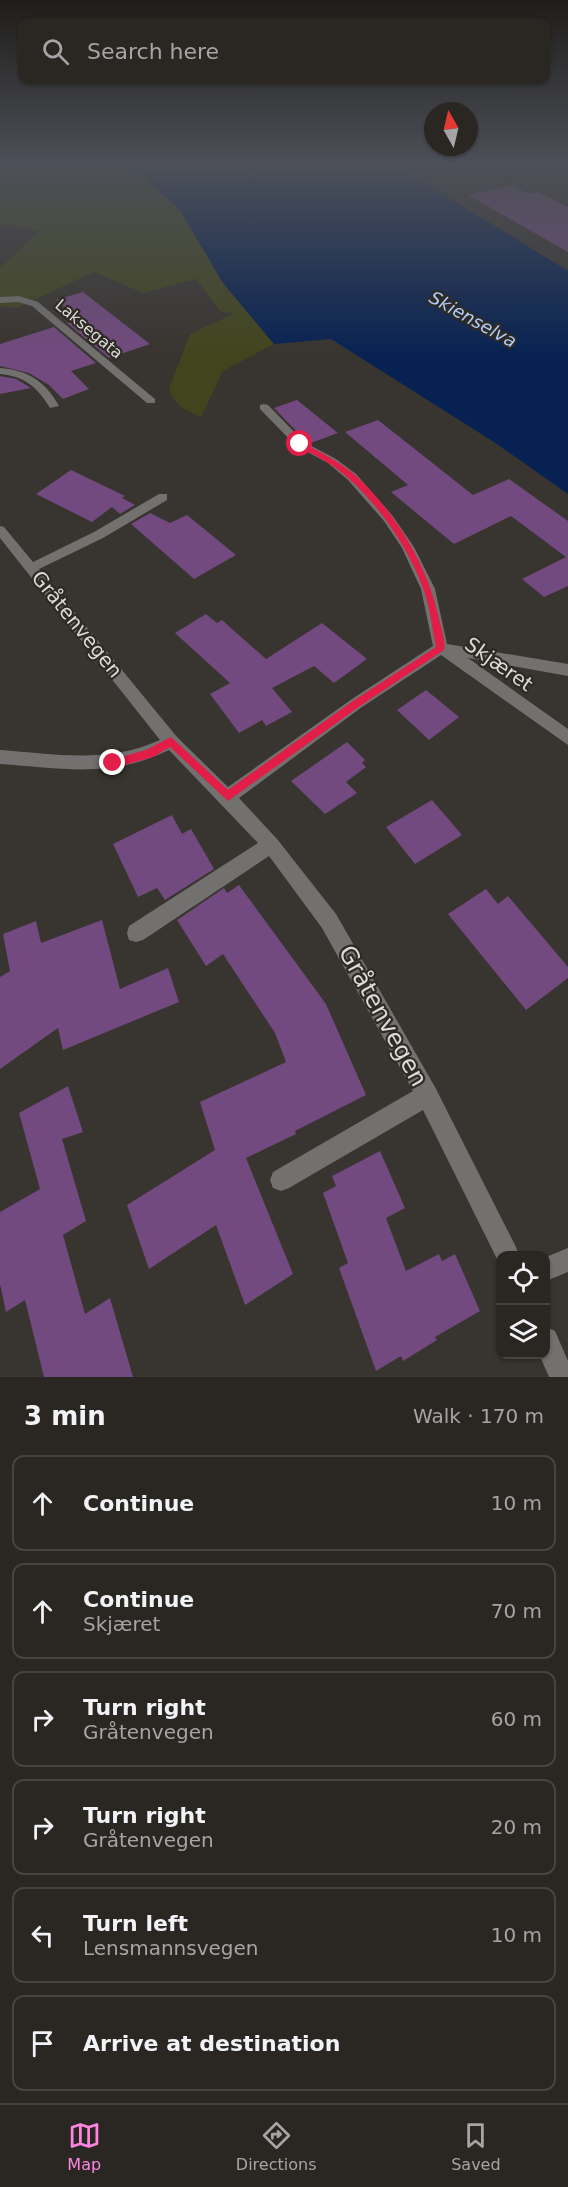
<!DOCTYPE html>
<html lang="en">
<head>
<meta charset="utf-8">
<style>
  :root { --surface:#2a2723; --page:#363330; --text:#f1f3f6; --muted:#a5a5a6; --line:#464441; --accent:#fe86e1 }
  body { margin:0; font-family:"DejaVu Sans",sans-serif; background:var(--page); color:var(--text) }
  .controls { position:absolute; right:18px; bottom:18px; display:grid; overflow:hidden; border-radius:12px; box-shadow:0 2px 4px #0004 }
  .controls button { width:54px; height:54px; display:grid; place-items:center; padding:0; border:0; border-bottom:2px solid var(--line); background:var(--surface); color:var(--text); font:30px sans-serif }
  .compass { position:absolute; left:424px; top:102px; width:54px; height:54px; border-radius:50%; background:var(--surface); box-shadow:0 2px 4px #0004; rotate:352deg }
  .stop { position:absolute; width:18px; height:18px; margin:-14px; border:4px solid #e11d48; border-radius:50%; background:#fff }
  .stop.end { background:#e11d48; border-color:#fff; box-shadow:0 2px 6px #0008 }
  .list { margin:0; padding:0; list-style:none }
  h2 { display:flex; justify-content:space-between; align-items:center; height:78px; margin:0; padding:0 24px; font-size:26px }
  h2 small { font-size:20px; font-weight:400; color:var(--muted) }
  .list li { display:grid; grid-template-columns:39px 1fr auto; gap:18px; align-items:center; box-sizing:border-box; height:96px; margin:0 12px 12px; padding:0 12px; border:2px solid var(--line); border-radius:12px }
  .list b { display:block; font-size:22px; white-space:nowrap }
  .list p { margin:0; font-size:20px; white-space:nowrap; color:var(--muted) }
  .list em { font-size:20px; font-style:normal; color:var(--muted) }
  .icon { flex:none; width:33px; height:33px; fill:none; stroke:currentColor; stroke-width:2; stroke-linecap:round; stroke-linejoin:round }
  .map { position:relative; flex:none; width:568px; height:1377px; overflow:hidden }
  .search { position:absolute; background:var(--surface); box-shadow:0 2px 4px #0004; left:18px; right:18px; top:18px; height:66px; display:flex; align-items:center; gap:15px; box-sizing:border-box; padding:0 21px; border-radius:12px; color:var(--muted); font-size:22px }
  .sheet { height:726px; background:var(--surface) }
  nav { display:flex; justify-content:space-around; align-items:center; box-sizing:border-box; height:84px; border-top:2px solid var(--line); background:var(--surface); font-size:16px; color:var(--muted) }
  nav a { display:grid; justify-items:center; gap:3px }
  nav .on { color:var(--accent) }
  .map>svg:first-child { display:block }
</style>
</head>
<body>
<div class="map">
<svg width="568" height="1377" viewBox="0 0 568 1377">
  <rect width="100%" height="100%" fill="#38342f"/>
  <path fill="#41451d" d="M 0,164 L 116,164 L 143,176 L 180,210 L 223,283 L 274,344 L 223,371 L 201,417 C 185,410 175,406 169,389 L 190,334 L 233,314 L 220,311 L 196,279 L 143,293 L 94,272 L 17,308 L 0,306 L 0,268 L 39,231 L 0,224 Z"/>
  <path fill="#072252" d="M 116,164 L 402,164 L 407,172 L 568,271 L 568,494 L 494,442 L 331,339 L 274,344 L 223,283 L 180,210 L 143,176 Z"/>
  <path fill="#724a7f" d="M 513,185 L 528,194 L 538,192 L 568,207 L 568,252 L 468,195 Z
    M 83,292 L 128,327 L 150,344 L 109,358 L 67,323 L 79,319 L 56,300 Z
    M 54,327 L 96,363 L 71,371 L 89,389 L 63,399 L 49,385 L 29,373 L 0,366 L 0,344 Z
    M 0,376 L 16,379 L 31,388 L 0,394 Z
    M 297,400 L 338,433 L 311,443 L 305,440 L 274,408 Z
    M 378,420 L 473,495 L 509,479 L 568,521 L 568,586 L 544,597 L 522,579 L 566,557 L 511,516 L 454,544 L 391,492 L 408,485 L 345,432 Z
    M 71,470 L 125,496 L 122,498 L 135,505 L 120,514 L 112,507 L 92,522 L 36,494 Z
    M 150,513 L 170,523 L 187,515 L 236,555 L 194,579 L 131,524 Z
    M 206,614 L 217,623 L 222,620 L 266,659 L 322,623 L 367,659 L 334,683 L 314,666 L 272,688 L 292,712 L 266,726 L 262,720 L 239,733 L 210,694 L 230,683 L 175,633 Z
    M 426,690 L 459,717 L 429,740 L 397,710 Z
    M 347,742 L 365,760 L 362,763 L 366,767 L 346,782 L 357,793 L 325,814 L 291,781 Z
    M 432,800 L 462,835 L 415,864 L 386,827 Z
    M 172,815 L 182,834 L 191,829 L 214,869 L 165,900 L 157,888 L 138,897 L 113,844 Z
    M 239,885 L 326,1004 L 366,1095 L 295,1131 L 296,1134 L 246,1158 L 293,1274 L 245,1305 L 216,1225 L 149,1269 L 127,1205 L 215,1150 L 200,1102 L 286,1062 L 275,1033 L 223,954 L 206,966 L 177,920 L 224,888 L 227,893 Z
    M 486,889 L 498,904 L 508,896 L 568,967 L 568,978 L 526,1010 L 448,914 Z
    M 102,920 L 120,989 L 168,968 L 179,1002 L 63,1050 L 58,1028 L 0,1069 L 0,977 L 10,971 L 3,934 L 36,921 L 41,943 Z
    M 68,1086 L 83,1132 L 62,1139 L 86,1221 L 63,1235 L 85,1314 L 110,1298 L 133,1377 L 44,1377 L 25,1300 L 6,1312 L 0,1284 L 0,1212 L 40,1189 L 19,1113 Z
    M 380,1151 L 405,1208 L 386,1218 L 406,1271 L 439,1254 L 442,1261 L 455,1254 L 480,1311 L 435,1337 L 437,1340 L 403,1361 L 401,1356 L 376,1371 L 339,1268 L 348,1263 L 323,1193 L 336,1186 L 332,1176 Z"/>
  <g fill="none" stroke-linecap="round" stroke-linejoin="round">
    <path fill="#73716f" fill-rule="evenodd" d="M 560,164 L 568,164 L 568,168 L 561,165 Z
      M 19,296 L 38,302 L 155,399 L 155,403 L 147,403 L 32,306 L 18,302 L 0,303 L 0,297 Z
      M 0,368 C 28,370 46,382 59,406 L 50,408 C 38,388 25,376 0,374 Z
      M 264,404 L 268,405 L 304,442 L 336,459 L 356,474 L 392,515 L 414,547 L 435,589 L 447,644 L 568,664 L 568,676 L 468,658 L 568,729 L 568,745 L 441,655 L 362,707 L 239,798 L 277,839 L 336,914 L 435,1087 L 516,1247 L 519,1256 L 500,1256 L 500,1265 L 423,1110 L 289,1188 L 281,1191 L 273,1188 L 270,1180 L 273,1172 L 413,1091 L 322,928 L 269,856 L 143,940 L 136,942 L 129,940 L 127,933 L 129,926 L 258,843 L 169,750 C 109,779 63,768 0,764 L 0,750 C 55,754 108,764 160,740 L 0,538 L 0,526 L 4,527 L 33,562 L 94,532 L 159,494 L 167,494 L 167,500 L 103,538 L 39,569 L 177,737 L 228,787 L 352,699 L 433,646 L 421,589 L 402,548 L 384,521 L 348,480 L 328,463 L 296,446 L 260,409 L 260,405 Z
      M 568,1248 L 568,1272 L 546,1281 L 546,1257 Z
      M 546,1327 L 555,1331 L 568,1361 L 568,1377 L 549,1377 L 539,1354 L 546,1354 Z"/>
  </g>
  <linearGradient id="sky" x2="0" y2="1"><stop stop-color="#1f1d1a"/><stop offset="0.46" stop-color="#4d5058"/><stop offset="1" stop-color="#4d5058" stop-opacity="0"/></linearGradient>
  <rect width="568" height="357" fill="url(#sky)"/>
  <path fill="#e11d48" d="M 297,443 L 303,443 C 320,452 338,461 354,474 C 393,509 427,564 438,615 C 440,625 446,640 444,650 L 360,706 L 228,801 L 170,747 L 153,757 L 113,768 L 110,766 L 110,760 L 146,750 L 171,737 L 228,790 L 353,701 L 436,647 C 432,628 430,606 423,588 C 409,549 379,505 348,478 C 333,464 315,455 297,446 Z"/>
  <g text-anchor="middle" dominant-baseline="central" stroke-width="4.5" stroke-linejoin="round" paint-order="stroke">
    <g font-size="16" fill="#dddad8" stroke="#2e2a25">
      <text transform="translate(89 329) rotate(40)">Laksegata</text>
    </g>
    <g font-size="18" font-style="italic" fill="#aecbfa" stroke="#2e2a25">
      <text transform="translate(473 319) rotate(29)">Skienselva</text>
    </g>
    <g font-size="20" fill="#dddad8" stroke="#2e2a25">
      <text transform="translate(77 624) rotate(51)">Gråtenvegen</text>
      <text transform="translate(499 664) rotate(35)">Skjæret</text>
    </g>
    <g font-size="24" fill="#dddad8" stroke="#2e2a25">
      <text transform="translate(383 1016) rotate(61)">Gråtenvegen</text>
    </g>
  </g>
</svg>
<div class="controls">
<button><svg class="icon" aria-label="locate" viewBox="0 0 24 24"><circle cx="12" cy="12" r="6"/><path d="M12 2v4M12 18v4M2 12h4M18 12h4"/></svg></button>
<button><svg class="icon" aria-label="layers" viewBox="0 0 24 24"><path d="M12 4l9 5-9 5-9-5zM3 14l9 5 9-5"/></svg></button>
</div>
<svg class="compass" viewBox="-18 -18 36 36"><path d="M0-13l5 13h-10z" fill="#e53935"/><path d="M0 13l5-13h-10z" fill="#a5a5a6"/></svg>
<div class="stop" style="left:300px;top:444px"></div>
<div class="stop end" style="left:113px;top:763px"></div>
<div class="search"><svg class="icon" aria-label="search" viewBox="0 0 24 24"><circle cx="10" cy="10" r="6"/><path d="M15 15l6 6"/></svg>Search here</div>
</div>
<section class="sheet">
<h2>3 min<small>Walk · 170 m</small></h2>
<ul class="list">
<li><svg class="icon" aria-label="ahead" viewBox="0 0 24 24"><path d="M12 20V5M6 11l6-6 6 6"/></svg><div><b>Continue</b></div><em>10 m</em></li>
<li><svg class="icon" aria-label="ahead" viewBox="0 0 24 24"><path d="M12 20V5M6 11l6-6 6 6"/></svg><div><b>Continue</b><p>Skjæret</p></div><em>70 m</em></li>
<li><svg class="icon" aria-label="right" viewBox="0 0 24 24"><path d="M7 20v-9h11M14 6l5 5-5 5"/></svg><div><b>Turn right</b><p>Gråtenvegen</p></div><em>60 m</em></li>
<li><svg class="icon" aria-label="right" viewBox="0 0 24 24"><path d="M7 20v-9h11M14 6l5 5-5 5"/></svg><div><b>Turn right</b><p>Gråtenvegen</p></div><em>20 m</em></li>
<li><svg class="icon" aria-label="left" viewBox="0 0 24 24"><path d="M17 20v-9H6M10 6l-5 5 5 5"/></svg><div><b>Turn left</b><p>Lensmannsvegen</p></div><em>10 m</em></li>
<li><svg class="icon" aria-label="arrive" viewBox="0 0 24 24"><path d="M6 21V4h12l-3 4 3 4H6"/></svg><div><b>Arrive at destination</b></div></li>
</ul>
</section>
<nav>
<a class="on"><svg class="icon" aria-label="map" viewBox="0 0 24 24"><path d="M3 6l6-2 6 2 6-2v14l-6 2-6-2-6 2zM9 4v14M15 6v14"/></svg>Map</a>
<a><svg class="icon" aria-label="directions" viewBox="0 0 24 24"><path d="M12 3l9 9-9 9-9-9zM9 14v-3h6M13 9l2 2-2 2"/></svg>Directions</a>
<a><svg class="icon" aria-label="saved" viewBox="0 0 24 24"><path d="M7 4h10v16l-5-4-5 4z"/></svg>Saved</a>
</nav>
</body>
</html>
